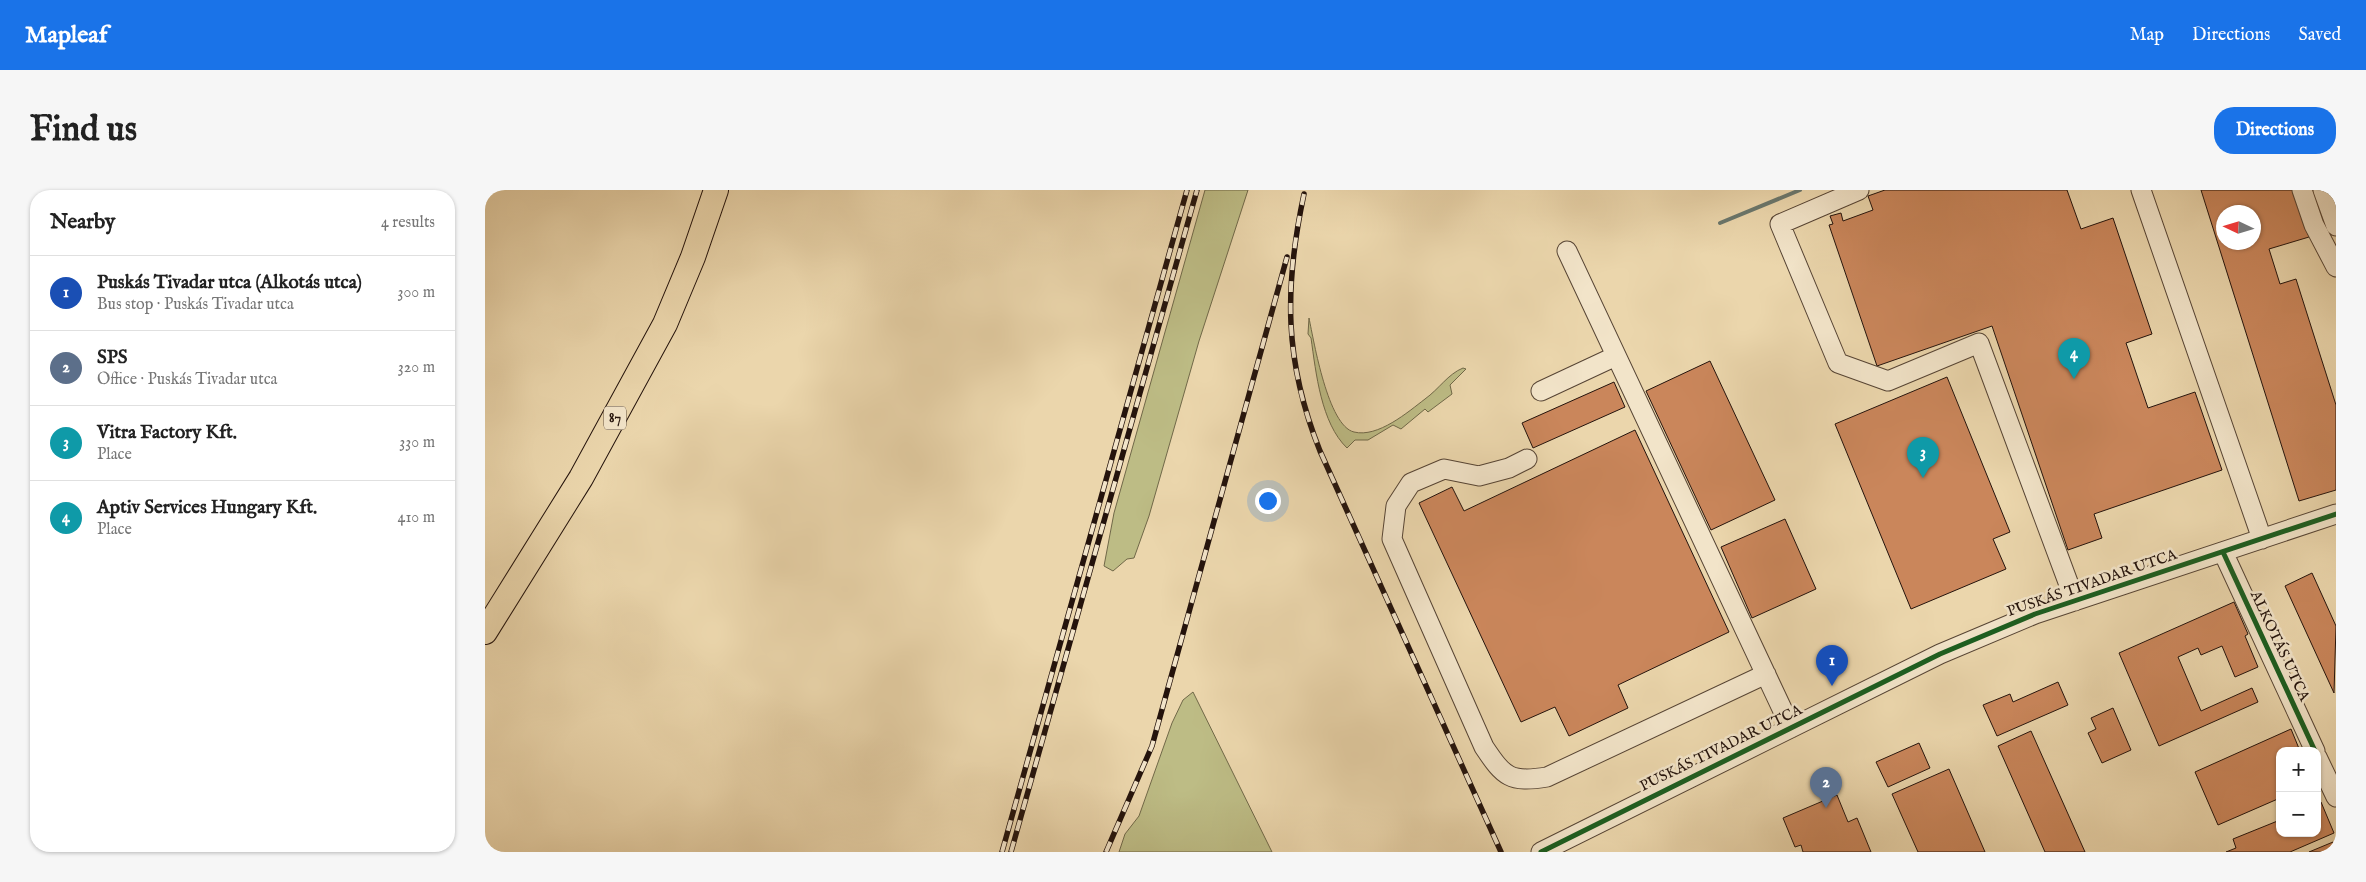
<!DOCTYPE html>
<html lang="en">
<head>
<meta charset="utf-8">
<style>
  :root { --surface:#fff; --page:#f6f6f6; --text:#222; --muted:#767676; --line:#e0e0e0; --accent:#1a73e8 }
  body { margin:0; font-family:"IM FELL English",serif; background:var(--page); color:var(--text) }
  .controls { position:absolute; right:15px; bottom:15px; display:grid; overflow:hidden; border-radius:10px; box-shadow:0 1px 4px #0004 }
  .controls button { width:45px; height:45px; display:grid; place-items:center; padding:0; border:0; border-bottom:1px solid var(--line); background:var(--surface); color:var(--text); font:25px sans-serif }
  .compass { position:absolute; left:1731px; top:15px; width:45px; height:45px; border-radius:50%; background:var(--surface); box-shadow:0 1px 4px #0004; rotate:274deg }
  .you { position:absolute; left:782px; top:310px; width:18px; height:18px; margin:-12px; border:4px solid #fff; border-radius:50%; background:#1a73e8; box-shadow:0 0 0 8px #1a73e833 }
  .badge { display:grid; place-items:center; width:32px; height:32px; border-radius:50%; background:var(--accent); color:#fff; font-size:16px; font-weight:700 }
  .pin { position:absolute; translate:-50% -41px; filter:drop-shadow(0 1px 2px #0008) }
  .pin::after { content:''; position:absolute; top:26px; width:18px; height:15px; background:inherit; clip-path:polygon(0 0,100% 0,50% 100%) }
  .list { margin:0; padding:0; list-style:none }
  h2 { display:flex; justify-content:space-between; align-items:center; height:65px; margin:0; padding:0 20px; font-size:21px }
  h2 small { font-size:16px; font-weight:400; color:var(--muted) }
  .list li { display:grid; grid-template-columns:32px 1fr auto; gap:15px; align-items:center; box-sizing:border-box; height:75px; padding:0 20px; border-top:1px solid var(--line) }
  .list b { display:block; font-size:19px; white-space:nowrap }
  .list p { margin:0; font-size:16px; white-space:nowrap; color:var(--muted) }
  .list em { font-size:16px; font-style:normal; color:var(--muted) }
  .map { position:relative; flex:none; width:1851px; height:662px; overflow:hidden; border-radius:20px }
  header { display:flex; align-items:center; gap:30px; box-sizing:border-box; height:70px; padding:0 25px; background:var(--accent); color:#fff }
  header strong { font-size:24px }
  nav { display:flex; gap:28px; margin-inline-start:auto; font-size:18px }
  .intro { display:flex; align-items:center; justify-content:space-between; box-sizing:border-box; height:120px; padding:0 30px }
  h1 { margin:0; font-size:35px }
  .button { padding:12px 22px; border-radius:20px; background:var(--accent); color:#fff; font-size:18px; font-weight:700 }
  main { display:flex; gap:30px; padding:0 30px }
  aside { flex:1; background:var(--surface); border-radius:20px; box-shadow:0 1px 4px #0004 }
  .map>svg:first-child { display:block }
</style>
</head>
<body>
<header>
<strong>Mapleaf</strong>
<nav><a>Map</a><a>Directions</a><a>Saved</a></nav>
</header>
<div class="intro"><h1>Find us</h1><a class="button">Directions</a></div>
<main>
<aside>
<h2>Nearby<small>4 results</small></h2>
<ul class="list">
<li><span class="badge" style="background:#1a4fb4">1</span><div><b>Puskás Tivadar utca (Alkotás utca)</b><p>Bus stop · Puskás Tivadar utca</p></div><em>300 m</em></li>
<li><span class="badge" style="background:#5c6f8a">2</span><div><b>SPS</b><p>Office · Puskás Tivadar utca</p></div><em>320 m</em></li>
<li><span class="badge" style="background:#0f9aa8">3</span><div><b>Vitra Factory Kft.</b><p>Place</p></div><em>330 m</em></li>
<li><span class="badge" style="background:#0f9aa8">4</span><div><b>Aptiv Services Hungary Kft.</b><p>Place</p></div><em>410 m</em></li>
</ul>
</aside>
<div class="map">
<svg width="1851" height="662" viewBox="0 0 1851 662">
  <rect width="100%" height="100%" fill="#ebd6ac"/>
  <filter id="stains"><feTurbulence type="fractalNoise" baseFrequency=".004" numOctaves="4"/><feColorMatrix values="0 0 0 0 .2 0 0 0 0 .09 0 0 0 0 .02 0 0 0 .5 -.17"/></filter>
  <radialGradient id="worn" r=".72"><stop offset=".6" stop-color="#630" stop-opacity="0"/><stop offset="1" stop-color="#630" stop-opacity=".3"/></radialGradient>
  <path fill="#bdbc85" stroke="#706848" d="M 720,0 L 763,0 L 714,151 L 664,326 L 649,368 L 642,369 L 628,381 L 619,376 L 629,323 Z
    M 824,128 C 829,152 843,236 869,242 C 893,248 923,222 940,209 C 954,199 963,184 978,178 L 981,179 L 965,195 L 967,204 L 943,222 L 940,219 L 916,239 L 908,235 L 883,250 L 870,250 L 862,258 C 836,233 831,183 826,148 L 823,144 Z
    M 708,502 L 787,662 L 634,662 L 640,644 L 654,626 L 687,533 L 698,510 Z"/>
  <g fill="none" stroke-linecap="round" stroke-linejoin="round">
    <path stroke="#6a776d" stroke-width="4" d="M 1235,33 L 1315,0"/>
  </g>
  <path fill="#ca865b" stroke="#24130c" fill-rule="evenodd" d="M 1400,0 L 1582,0 L 1596,39 L 1628,28 L 1667,144 L 1641,153 L 1663,218 L 1710,202 L 1737,280 L 1609,324 L 1617,348 L 1583,360 L 1507,136 L 1392,176 L 1344,35 L 1348,34 L 1345,26 L 1356,23 L 1358,31 L 1388,20 L 1383,6 Z
    M 1716,0 L 1809,0 L 1824,47 L 1784,59 L 1795,94 L 1811,89 L 1851,215 L 1851,300 L 1814,311 ZM 1738,22 L 1768,22 L 1768,52 L 1738,52 Z
    M 1225,171 L 1290,310 L 1226,340 L 1161,201 Z
    M 1462,187 L 1525,342 L 1508,349 L 1521,379 L 1426,419 L 1350,234 Z
    M 1129,192 L 1140,217 L 1048,258 L 1037,233 Z
    M 1150,240 L 1244,442 L 1133,495 L 1143,518 L 1084,546 L 1070,517 L 1036,532 L 934,313 L 967,297 L 979,321 Z
    M 1300,329 L 1331,399 L 1267,428 L 1236,357 Z
    M 1827,383 L 1851,436 L 1849,503 L 1800,396 Z
    M 1749,412 L 1763,444 L 1760,446 L 1773,477 L 1750,487 L 1737,456 L 1716,465 L 1713,458 L 1693,467 L 1716,521 L 1767,498 L 1773,512 L 1674,556 L 1634,463 Z
    M 1573,492 L 1583,515 L 1512,546 L 1498,515 L 1525,504 L 1528,512 Z
    M 1628,518 L 1646,560 L 1617,573 L 1603,543 L 1611,539 L 1606,528 Z
    M 1806,539 L 1815,561 L 1795,561 L 1795,608 L 1733,635 L 1710,582 Z
    M 1546,541 L 1600,662 L 1560,662 L 1513,556 Z
    M 1434,553 L 1445,578 L 1403,597 L 1391,572 Z
    M 1464,579 L 1500,662 L 1433,662 L 1407,604 Z
    M 1352,605 L 1363,632 L 1372,628 L 1386,662 L 1318,662 L 1316,655 L 1310,657 L 1298,628 Z
    M 1836,612 L 1849,643 L 1805,662 L 1741,662 L 1751,658 L 1748,649 L 1795,630 L 1795,643 L 1832,643 L 1832,614 Z
    M 1848,652 L 1851,662 L 1824,662 Z"/>
  <g fill="none" stroke-linecap="round" stroke-linejoin="round">
    <g stroke="#564434" stroke-width="21">
      <path id="minor" d="M 1374,0 L 1295,34 L 1353,173 L 1403,191 L 1494,153 L 1590,411
        M 1656,0 L 1777,349
        M 1817,0 L 1829,35 L 1851,77
        M 1838,0 L 1851,36
        M 1082,61 L 1306,538
        M 1056,201 L 1131,166
        M 1042,269 L 1024,278 L 994,286 L 959,279 L 926,293 L 911,316 L 907,349 L 999,557 C 1019,587 1025,593 1062,587 L 1281,484
        M 1738,362 L 1830,561
        M 1832,567 L 1851,607
        M 1056,662 L 1455,464 L 1550,424 L 1851,324"/>
    </g>
    <g stroke="#24130c" stroke-width="26">
      <path id="major" d="M 0,442 L 96,288 L 180,134 L 208,67 L 231,0"/>
    </g>
    <use href="#minor" stroke="#f2e4c9" stroke-width="19"/>
    <use href="#major" stroke="#ebd6ac" stroke-width="24"/>
    <g stroke="#24130c" stroke-width="5.5">
      <path id="rail" d="M 819,4 C 799,98 799,171 835,261 L 1016,662
        M 517,662 L 702,0
        M 526,662 L 712,0
        M 621,662 L 667,556 L 802,67"/>
    </g>
    <use href="#rail" stroke="#f2e4c9" stroke-width="4" stroke-dasharray="11" stroke-linecap="butt"/>
    <g stroke="#f2e4c9" stroke-width="8">
      <path id="cycleway" d="M 1738,362 L 1830,561
        M 1056,662 L 1455,464 L 1550,424 L 1851,324"/>
    </g>
    <use href="#cycleway" stroke="#1b5e20" stroke-width="5"/>
  </g>
  <g text-anchor="middle" dominant-baseline="central" stroke-width="5" stroke-linejoin="round" paint-order="stroke">
    <rect fill="#f2e4c9" stroke="#625245" stroke-width="1" x="119" y="216.5" width="22" height="23" rx="4"/>
    <g font-size="14" font-weight="bold" fill="#24130c">
      <text x="130" y="228">87</text>
    </g>
    <g font-size="15" fill="#24130c" stroke="#f2e4c9">
      <text transform="translate(1607 393) rotate(-19)">PUSKÁS TIVADAR UTCA</text>
      <text transform="translate(1795 456) rotate(65)">ALKOTÁS UTCA</text>
      <text transform="translate(1236 558) rotate(-26)">PUSKÁS TIVADAR UTCA</text>
    </g>
  </g>
  <rect width="100%" height="100%" filter="url(#stains)"/>
  <rect width="100%" height="100%" fill="url(#worn)"/>
</svg>
<div class="controls">
<button>+</button>
<button>−</button>
</div>
<svg class="compass" viewBox="-18 -18 36 36"><path d="M0-13l5 13h-10z" fill="#e53935"/><path d="M0 13l5-13h-10z" fill="#767676"/></svg>
<div class="you"></div>
<div class="pin badge" style="left:1347px;top:496px;background:#1a4fb4">1</div>
<div class="pin badge" style="left:1341px;top:618px;background:#5c6f8a">2</div>
<div class="pin badge" style="left:1438px;top:288px;background:#0f9aa8">3</div>
<div class="pin badge" style="left:1589px;top:189px;background:#0f9aa8">4</div>
</div>
</main>
</body>
</html>
